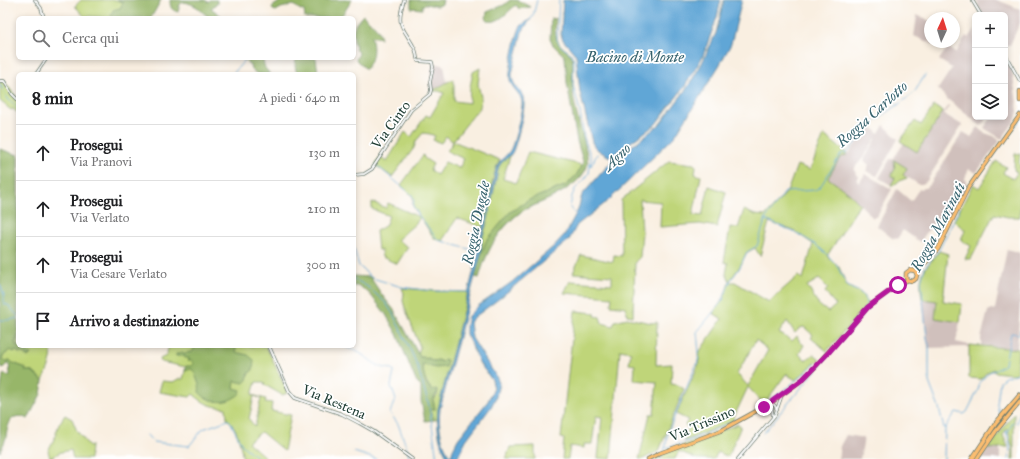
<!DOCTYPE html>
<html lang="it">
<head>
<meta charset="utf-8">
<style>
  :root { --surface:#fff; --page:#f2f2f2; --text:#202124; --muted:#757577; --line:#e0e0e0 }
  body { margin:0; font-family:"IM FELL Great Primer",serif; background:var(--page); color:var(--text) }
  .controls { position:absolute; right:12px; top:12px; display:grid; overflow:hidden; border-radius:6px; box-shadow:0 2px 6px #0003 }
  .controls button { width:36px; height:36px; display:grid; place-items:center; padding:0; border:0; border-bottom:1px solid var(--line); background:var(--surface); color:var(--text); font:20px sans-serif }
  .compass { position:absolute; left:924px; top:12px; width:36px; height:36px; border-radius:50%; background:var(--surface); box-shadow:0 2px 6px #0003; rotate:4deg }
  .stop { position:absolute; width:12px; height:12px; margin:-9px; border:3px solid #b5179e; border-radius:50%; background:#fff }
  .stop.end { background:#b5179e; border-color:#fff; box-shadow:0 1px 4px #0008 }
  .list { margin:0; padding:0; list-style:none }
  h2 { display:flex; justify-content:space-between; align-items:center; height:52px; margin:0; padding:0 16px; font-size:17px }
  h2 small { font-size:13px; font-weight:400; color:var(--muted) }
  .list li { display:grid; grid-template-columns:26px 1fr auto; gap:12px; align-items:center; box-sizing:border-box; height:56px; padding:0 16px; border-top:1px solid var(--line) }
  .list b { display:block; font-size:15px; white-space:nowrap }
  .list p { margin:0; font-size:13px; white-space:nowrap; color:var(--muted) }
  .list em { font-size:13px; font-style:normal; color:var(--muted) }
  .icon { flex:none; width:22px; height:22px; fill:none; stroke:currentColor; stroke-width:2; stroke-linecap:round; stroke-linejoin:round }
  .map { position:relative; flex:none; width:1020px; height:459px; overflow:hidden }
  .search { position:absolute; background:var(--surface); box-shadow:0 2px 6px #0003; left:16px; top:16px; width:340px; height:44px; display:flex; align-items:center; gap:10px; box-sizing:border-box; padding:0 14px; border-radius:6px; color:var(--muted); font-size:15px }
  .panel { position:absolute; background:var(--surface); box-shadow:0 2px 6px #0003; left:16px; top:72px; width:340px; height:276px; border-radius:6px }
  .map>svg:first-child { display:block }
</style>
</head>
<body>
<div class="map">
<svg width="1020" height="459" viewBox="0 0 1020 459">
  <rect width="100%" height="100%" fill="#fff"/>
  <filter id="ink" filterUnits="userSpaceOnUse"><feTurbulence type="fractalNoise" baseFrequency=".025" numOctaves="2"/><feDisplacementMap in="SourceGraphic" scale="8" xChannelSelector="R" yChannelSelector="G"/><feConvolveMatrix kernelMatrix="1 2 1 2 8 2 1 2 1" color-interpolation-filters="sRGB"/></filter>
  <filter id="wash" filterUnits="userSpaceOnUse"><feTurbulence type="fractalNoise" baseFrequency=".012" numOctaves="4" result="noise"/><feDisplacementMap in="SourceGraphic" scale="16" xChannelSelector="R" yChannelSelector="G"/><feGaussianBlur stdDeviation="0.9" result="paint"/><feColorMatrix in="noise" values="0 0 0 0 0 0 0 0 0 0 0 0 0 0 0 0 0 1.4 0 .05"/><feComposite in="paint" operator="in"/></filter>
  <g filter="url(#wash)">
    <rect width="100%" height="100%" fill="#f9efe1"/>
    <path fill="#d0c0bc" d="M 976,0 L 997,0 L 1020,9 L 1020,23 L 1010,45 L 1005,46 L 1005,15 L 983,15 L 978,6 L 978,3 Z
      M 917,15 L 930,21 L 930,42 L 935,42 L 934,45 L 914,36 Z
      M 975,28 L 975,117 L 988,117 L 981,126 L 946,98 L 938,89 L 952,68 L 939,60 L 948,47 L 956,53 L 966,36 L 969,38 Z
      M 1005,58 L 1012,70 L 1018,111 L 1016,119 L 1002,139 L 984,128 L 992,117 L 1005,117 Z
      M 432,63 L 444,65 L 447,83 L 432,91 L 429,85 L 432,66 Z
      M 948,105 L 949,106 L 944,114 L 962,125 L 926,182 L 922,184 L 918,184 L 895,169 L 895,178 L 891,185 L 879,178 L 890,159 L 893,159 L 904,143 L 917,152 Z
      M 884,125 L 898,139 L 877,176 L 866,171 L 869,165 L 864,160 L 876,139 L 875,139 L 863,158 L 856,166 L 854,170 L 857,175 L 859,176 L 857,181 L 859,183 L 865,174 L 892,189 L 877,216 L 873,218 L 852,196 L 828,178 L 840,158 L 848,154 L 867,130 L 872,126 L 879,134 Z
      M 978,127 L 985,133 L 994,136 L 1000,141 L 976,173 L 969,169 L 965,178 L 967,186 L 955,209 L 944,233 L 938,229 L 934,222 L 920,242 L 903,230 L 897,239 L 892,238 L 877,226 L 897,189 L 911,201 L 919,189 L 925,188 L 930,184 L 963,132 L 971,137 Z
      M 1007,249 L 1020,253 L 1020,307 L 1017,349 L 981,345 L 981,338 L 988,311 L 995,309 Z
      M 922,299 L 937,301 L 935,317 L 960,322 L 956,342 L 969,345 L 969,347 L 928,348 Z
      M 846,435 L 864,438 L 860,459 L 838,459 L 840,446 Z
      M 1000,447 L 1000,459 L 981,459 L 988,449 Z"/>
    <path fill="#bfd579" stroke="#6f8956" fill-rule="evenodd" d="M 81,0 L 117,0 L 123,3 L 122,6 L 112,16 L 112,18 L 87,16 L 85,17 L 75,6 Z
      M 480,68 L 478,84 L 481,97 L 480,107 L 453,141 L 500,160 C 492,171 488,212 484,228 L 457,218 L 442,241 L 434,238 L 420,217 L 417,222 L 397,240 L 408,247 L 397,264 L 382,257 L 381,250 L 378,250 L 376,231 L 385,226 L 389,216 L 372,209 L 372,202 L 386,208 L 388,203 L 419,217 L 413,206 L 413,197 L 401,185 L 423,155 L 424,158 L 433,164 L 430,170 L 437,175 L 445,162 L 459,168 L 464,159 L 447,151 L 453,142 L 446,136 L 441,143 L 433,140 L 435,136 L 430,134 L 423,133 L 416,141 L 414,148 L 392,177 L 375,165 L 380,157 L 387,161 L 405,132 L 411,137 L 426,115 L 430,117 L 444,93 L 439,91 L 432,91 L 453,79 L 454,85 L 454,101 L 469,103 L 470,87 L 473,72 Z
      M 0,81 L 4,81 L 18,99 L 18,113 L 13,109 L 11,110 L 0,101 Z
      M 934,106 L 943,112 L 917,152 L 900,141 L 915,121 L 921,125 Z
      M 824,135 L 848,154 L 840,158 L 828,178 L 850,194 L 860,204 L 827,256 L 839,267 L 847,286 L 861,293 L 869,304 L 845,330 L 827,351 L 811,338 L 813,335 L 804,327 L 800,328 L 795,333 L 787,321 L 779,333 L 792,341 L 797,336 L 800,342 L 804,345 L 799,354 L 806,360 L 814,354 L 820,359 L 796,380 L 786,374 L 764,404 L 748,387 L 733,419 L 735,421 L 684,441 L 684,439 L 689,427 L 685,425 L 688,420 L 676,414 L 698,366 L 700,351 L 722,319 L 713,313 L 724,298 L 729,282 L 735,282 L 769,302 L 798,276 L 803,279 L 813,244 L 794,231 L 769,222 L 760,256 L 755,248 L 746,253 L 742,263 L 730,281 L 726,274 L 728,263 L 724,262 L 730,227 L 738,228 L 744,210 L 755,215 L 765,216 L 787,192 L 797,165 L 810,170 ZM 819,279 L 828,288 L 825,292 L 836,305 L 828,312 L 819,305 L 807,286 ZM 756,340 L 768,350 L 748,386 L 737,374 Z
      M 528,152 L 582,165 L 577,174 L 567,185 L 529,200 L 481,254 L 482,238 L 488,219 L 498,169 L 500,163 L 511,153 L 503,179 L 516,183 Z
      M 1015,153 L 1020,154 L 1019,163 L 1020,164 L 1020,217 L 1008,217 L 994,214 L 971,259 L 965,259 L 971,246 L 961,240 L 965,230 L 954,221 L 973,184 L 979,188 L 996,161 L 1006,167 L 1003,173 L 1013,179 L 1017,173 L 1014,170 Z
      M 894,160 L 907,168 L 903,175 L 907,178 L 899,181 L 893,186 L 891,185 L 895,178 L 891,176 L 895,169 Z
      M 669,161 L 694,164 L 696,166 L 695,174 L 701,176 L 693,215 L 702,216 L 709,186 L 726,192 L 717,227 L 700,224 L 660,227 L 661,202 L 640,200 L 642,232 L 640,257 L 635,262 L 633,316 L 627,315 L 626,307 L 611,305 L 612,297 L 564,293 L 570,281 L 612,284 L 612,276 L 573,273 L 581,255 L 613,262 L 614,255 L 622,256 L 621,200 Z
      M 939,251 L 948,254 L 943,301 L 962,304 L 960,322 L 935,318 L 937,301 L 922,299 C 918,269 924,273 939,251 Z
      M 402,288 L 437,291 L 468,292 L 438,409 L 437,420 L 433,419 L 430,410 L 435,409 L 433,400 L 437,396 L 438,390 L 432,390 C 426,383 423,375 422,366 L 422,365 L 444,367 L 445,359 L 441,362 L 438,360 L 433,361 L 429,358 C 425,359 421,358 418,355 L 420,347 L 405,308 L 403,301 L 404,293 Z
      M 575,311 L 595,313 L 595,316 L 600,317 L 602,323 L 613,326 L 615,321 L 627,318 L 652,323 L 657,322 L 656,365 L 672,364 L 671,384 L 678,385 L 684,389 L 659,451 L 643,459 L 639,459 L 650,414 L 654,414 L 657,382 L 634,380 L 635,365 L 629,364 L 631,352 L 620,350 L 611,459 L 598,458 L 602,417 L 596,416 L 592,444 L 584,444 L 584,448 L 570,446 L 568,459 L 562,459 L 564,439 L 561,438 Z
      M 18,336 L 18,346 L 50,346 C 55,357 47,371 43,381 L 31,371 L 25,371 L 26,368 L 13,363 L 10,360 L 6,361 L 2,359 L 3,356 L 10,350 L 24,353 L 28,351 C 21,350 17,350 15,343 Z
      M 969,345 L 1018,349 L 1017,373 L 1012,374 L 994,372 L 994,369 L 986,373 L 981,379 L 969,378 Z
      M 169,346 L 266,346 L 288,393 L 282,395 L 265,385 L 264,382 L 256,382 L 252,395 L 266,399 L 265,402 L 272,403 L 271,411 L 291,415 L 284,451 L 261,432 L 248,442 L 267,459 L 243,459 C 240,446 239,428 227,419 L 226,408 C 209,406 206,405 193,394 L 190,397 L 159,392 L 162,381 L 173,382 L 178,379 L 183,379 L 186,367 L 161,362 L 160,359 L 166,356 ZM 254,396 L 261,398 L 255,427 L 249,419 Z
      M 1014,413 L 1014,459 L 1012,459 L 1013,450 L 1008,430 L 1007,429 L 1003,435 L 1008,447 L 988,449 Z
      M 65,415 L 72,419 L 77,431 L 89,446 L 91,445 L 90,459 L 73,459 L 71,450 L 61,452 L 50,458 L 48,451 L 54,439 L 59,424 Z
      M 738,424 L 741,426 L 728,457 L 718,452 L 714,459 L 697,459 L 679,451 L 675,459 L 652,459 L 670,450 Z
      M 535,446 L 535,459 L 506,459 L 510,447 Z"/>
    <path fill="#97b669" stroke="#5b7a4e" d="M 117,0 L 161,0 L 151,18 L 112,18 L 111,16 L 113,10 L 120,8 L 123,3 Z
      M 170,0 L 205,0 L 208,2 L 210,0 L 217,0 L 217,4 L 211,8 L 224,18 L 209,18 C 200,10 197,4 183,2 L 180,4 L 178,12 C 171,10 170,7 170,0 Z
      M 282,0 L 352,0 L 343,14 L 335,18 L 305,18 L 304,11 L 299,9 L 294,5 L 281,8 L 276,11 L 273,10 L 272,7 Z
      M 411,0 L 443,0 L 442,4 L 437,6 L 425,4 L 422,6 L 422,9 L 411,8 Z
      M 510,0 L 517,0 L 531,7 L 519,9 L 516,5 C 508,11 499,24 488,21 L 486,19 L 487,12 L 504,5 Z
      M 363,15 C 370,24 378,25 381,38 L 371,36 C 374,48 374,59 366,69 L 356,60 L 359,53 L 355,48 L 356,45 L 354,44 C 353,28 352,27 363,15 Z
      M 551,18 L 554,19 L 556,18 C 554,38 556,43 572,55 C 574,67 572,79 573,91 C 574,109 581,128 585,145 C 586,152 589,159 587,166 C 583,182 555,197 540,203 C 534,206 526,208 521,212 C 499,228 486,252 479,278 L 475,277 L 481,254 L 486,241 L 510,212 L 529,200 L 567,185 L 577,174 L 582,165 L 583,161 L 577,141 L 567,83 L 565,57 L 552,44 L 550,38 Z
      M 242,58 L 266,58 L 263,61 L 265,68 L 270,74 L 257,74 L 251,69 L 250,65 Z
      M 296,58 L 316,58 L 318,74 L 297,74 L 295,66 Z
      M 0,149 L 18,155 L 18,336 L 15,343 L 19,349 L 28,351 L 31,354 L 28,357 L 23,353 L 19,353 L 16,351 L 14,352 L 10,350 L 3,356 L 2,359 L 6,361 L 10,360 L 13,363 L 26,368 L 25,371 L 32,371 L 43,381 L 41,394 L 28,419 C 11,411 8,423 6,437 C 5,442 2,447 0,452 L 0,396 L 3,375 L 4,374 L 9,376 L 10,374 L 9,364 L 7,364 L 3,368 L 0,366 Z
      M 354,276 L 370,277 L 382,295 L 394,310 L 420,357 L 424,357 L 426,359 L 428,358 L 433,361 L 439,360 L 441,362 L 444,359 L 447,360 L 446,367 L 436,368 L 423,365 L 422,366 L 426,383 L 432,390 L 436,389 L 438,391 L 433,400 L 435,409 L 430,410 L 435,420 L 425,421 L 421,401 L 421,387 L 415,379 L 397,334 L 385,313 L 369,293 L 359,286 L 354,286 Z
      M 196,346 L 234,346 L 236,348 L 236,352 L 248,355 L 254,360 L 253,370 L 249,373 L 247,380 L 244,383 L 235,381 L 234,388 L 241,390 C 240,394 239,395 235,397 C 224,405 207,402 199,392 C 201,384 196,379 194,371 L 191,369 L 185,371 L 186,366 L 192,366 L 194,363 L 190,360 L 189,362 L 188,361 L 189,358 L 185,358 L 184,356 L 176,356 L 176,354 L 182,352 L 186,354 L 188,352 L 191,353 Z"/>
    <path fill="#60a6d6" stroke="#407285" d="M 563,0 L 721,0 L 717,17 L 703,56 L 685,86 L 655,125 L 610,157 C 603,153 595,150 592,142 L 580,92 L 576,55 L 563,40 L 561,35 Z
      M 724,0 L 742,0 L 731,44 L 719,66 L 675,136 L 608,201 L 577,225 L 569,240 L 500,298 L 472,319 L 470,323 L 472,338 L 497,378 L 499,383 L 496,397 L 491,407 L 466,440 L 457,459 L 449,459 C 439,445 436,426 438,409 L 478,254 L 480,237 L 486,218 L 496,169 C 499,160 504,159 509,152 C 514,146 521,114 522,105 C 523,94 512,90 510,80 C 508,74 517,30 521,26 C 524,23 528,21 531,19 L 522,32 L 512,74 C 511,87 524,90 524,102 C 525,110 516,146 512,153 C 507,160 501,160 498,169 L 488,219 L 482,238 L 481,254 L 440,409 C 438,425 441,445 451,457 L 453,449 L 458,439 L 488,401 L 494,388 L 492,380 L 480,364 L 466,334 L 466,325 L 468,316 L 478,306 L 512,282 L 553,247 L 565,234 L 578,210 L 582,195 L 610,163 L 660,124 L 687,88 L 701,65 L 716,33 Z"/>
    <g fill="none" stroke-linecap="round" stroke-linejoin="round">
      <path stroke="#60a6d6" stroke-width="1" d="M 559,0 L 557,40 L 561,46 L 572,54 L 574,60 L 573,85 L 580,112 L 584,137 L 591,158 L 589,173 L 585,179 L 575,189 L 572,196 L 570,208 L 576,215
        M 530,20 L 533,16 L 537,0
        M 233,74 L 246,58
        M 0,84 L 8,99 L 18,108
        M 376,165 L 412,195 L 414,199 L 413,206 L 420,217 L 438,240 L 479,252
        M 591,166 L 597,154
        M 980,174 L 1020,120
        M 765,220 C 790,230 816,240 833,261 C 840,268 843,281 849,287 C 852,290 859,290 862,294 C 864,297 866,302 867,305 L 851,324
        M 354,249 L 359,266 L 372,278 L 402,287 L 432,291 L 469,292
        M 354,279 L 368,287 L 386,303 L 393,314 L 410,349 L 417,365 L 429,405 L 437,459
        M 0,284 L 4,295 L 4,304 L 8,305 L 18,316
        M 0,320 L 9,320 L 18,318
        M 1020,334 L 1020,330
        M 343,346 C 350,349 358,351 364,356 C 376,364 378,368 393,369 L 394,372 L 391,386 L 396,400 L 394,402 L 390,413 L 398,424 L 408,451 L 409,456
        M 1018,391 L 1020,389
        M 1010,399 L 1013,397
        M 757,409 L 787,388 L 816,363
        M 999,412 L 1010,400
        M 999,414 L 997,404 L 1000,381 L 1005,377 L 1020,373
        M 1017,423 L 1020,411
        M 945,428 L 944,428 L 939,408 L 929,382 L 929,345 L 927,338 L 921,281 L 925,267 L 939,250 L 960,208
        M 1006,431 L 1010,445 L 1009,459
        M 763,433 L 862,316
        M 1007,434 L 1013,422
        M 147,435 L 153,442 L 189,446 L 203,429 L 228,420 L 230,421 L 242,445 L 259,459
        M 665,448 L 691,440 L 738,419
        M 664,451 C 667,445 666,439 668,433 C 677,409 688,385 698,361 L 699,353 L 697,332 L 723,300 L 730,281 L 739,269 L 747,252 L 757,246 L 766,218 L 785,192 L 815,190 L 820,187 L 842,153 L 847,153 L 869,126 L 914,93 L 925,75
        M 354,452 L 376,459
        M 660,459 L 663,454
        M 944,459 L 945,428 L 956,412 L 964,414 L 967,412 L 978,390 L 980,382 L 989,372 L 996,370 L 1005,364 L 1011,333 L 1018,334"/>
    </g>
  </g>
  <g filter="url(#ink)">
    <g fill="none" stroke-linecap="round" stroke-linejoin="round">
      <g stroke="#6b7b71" stroke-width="3.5">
        <path id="minor" d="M 35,0 L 41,8 L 44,18
          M 972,0 L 981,15
          M 1005,54 L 1020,81
          M 36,74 L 47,58
          M 0,81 L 4,81 L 12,94 L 18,100
          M 354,175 L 364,174 L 372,169 L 411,110 L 430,94 L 431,90 L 430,82 L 433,67 L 432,62 L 418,61 C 416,57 417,53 415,49 C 404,27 395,28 404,0
          M 269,346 L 289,391 L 295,398 L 342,414 L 359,423 L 373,431 L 412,459
          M 771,403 L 773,417
          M 772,403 L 775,406 L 777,410
          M 738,459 L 775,415 L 782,395"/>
      </g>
      <g stroke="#6b7b71" stroke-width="4.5">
        <path id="major" d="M 1020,91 L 1020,101
          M 917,274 L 921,268 L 938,249 L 968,188 L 1020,115
          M 648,459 L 660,453 L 720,431 L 771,403 L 803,379 L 814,368 L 868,307 L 898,285 L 908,280 L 912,281 L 916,279 L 917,275 L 915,271 L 910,270 L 906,273 L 906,278 L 908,280"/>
      </g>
      <g stroke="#6b7b71" stroke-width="5">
        <path id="highway" d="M 972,459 L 996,423 L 1020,395
          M 977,459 L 996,431 L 1020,402"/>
      </g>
      <use href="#minor" stroke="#fff" stroke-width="2"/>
      <use href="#major" stroke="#fcbd6f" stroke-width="3"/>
      <use href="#highway" stroke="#fcbd6f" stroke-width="3.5"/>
    </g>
  </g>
  <g fill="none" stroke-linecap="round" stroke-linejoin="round" filter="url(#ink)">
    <path stroke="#b5179e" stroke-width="5" d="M 764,407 L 803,379 L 829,352 L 868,307 L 898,285"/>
  </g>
  <g text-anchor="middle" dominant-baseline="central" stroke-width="3.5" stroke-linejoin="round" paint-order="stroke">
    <g font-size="14" fill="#1f3d34" stroke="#fff">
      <text transform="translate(391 125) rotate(-54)">Via Cinto</text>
      <text transform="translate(334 402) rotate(23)">Via Restena</text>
      <text transform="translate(702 424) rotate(-23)">Via Trissino</text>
    </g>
    <g font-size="15" font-style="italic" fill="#36626d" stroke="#fff">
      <text x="635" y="57">Bacino di Monte</text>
      <text transform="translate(872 114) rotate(-42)">Roggia Carlotto</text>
      <text transform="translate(617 157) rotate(-44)">Agno</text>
      <text transform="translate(476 223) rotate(-78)">Roggia Dugale</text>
      <text transform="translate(938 227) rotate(-62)">Roggia Marinati</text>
    </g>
  </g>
</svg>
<div class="controls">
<button>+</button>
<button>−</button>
<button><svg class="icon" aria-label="layers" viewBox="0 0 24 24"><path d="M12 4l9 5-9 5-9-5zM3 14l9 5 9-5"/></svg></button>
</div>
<svg class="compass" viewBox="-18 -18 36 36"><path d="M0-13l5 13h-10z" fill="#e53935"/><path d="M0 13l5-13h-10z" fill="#757577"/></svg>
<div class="stop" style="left:898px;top:285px"></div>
<div class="stop end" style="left:764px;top:407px"></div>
<div class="search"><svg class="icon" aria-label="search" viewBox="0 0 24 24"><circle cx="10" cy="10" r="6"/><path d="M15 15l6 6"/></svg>Cerca qui</div>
<section class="panel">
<h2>8 min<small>A piedi · 640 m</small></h2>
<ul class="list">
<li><svg class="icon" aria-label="ahead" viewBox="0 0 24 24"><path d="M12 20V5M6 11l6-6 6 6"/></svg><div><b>Prosegui</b><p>Via Pranovi</p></div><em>130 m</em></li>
<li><svg class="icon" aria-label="ahead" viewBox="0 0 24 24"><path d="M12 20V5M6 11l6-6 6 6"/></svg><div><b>Prosegui</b><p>Via Verlato</p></div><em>210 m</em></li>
<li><svg class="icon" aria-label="ahead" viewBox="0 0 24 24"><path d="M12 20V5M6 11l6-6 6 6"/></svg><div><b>Prosegui</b><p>Via Cesare Verlato</p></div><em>300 m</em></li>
<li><svg class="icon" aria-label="arrive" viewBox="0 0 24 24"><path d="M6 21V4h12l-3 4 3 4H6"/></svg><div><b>Arrivo a destinazione</b></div></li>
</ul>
</section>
</div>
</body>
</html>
